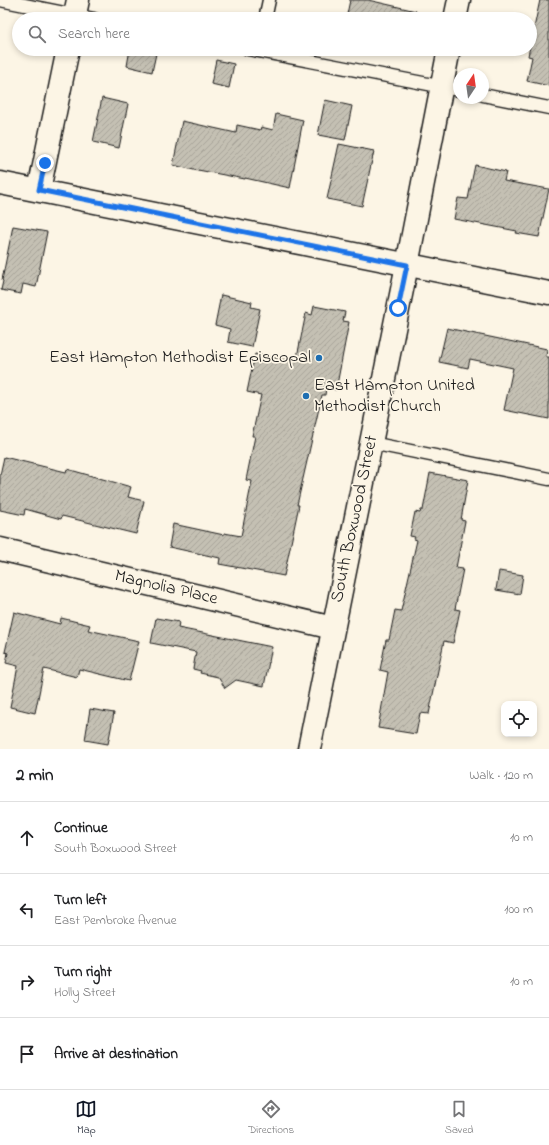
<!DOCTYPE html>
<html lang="en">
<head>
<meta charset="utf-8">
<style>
  :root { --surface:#fff; --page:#f6f6f6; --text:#202124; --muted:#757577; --line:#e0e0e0; --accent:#111827 }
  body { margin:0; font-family:"Indie Flower",sans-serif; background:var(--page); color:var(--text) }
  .controls { position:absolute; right:12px; bottom:12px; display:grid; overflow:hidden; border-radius:8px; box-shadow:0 2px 6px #0003 }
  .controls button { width:36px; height:36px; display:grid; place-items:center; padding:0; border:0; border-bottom:1px solid var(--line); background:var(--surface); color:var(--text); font:20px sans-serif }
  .compass { position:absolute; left:453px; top:68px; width:36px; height:36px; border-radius:50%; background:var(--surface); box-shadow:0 2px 6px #0003; rotate:13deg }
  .stop { position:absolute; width:12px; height:12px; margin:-9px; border:3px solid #1a73e8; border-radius:50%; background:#fff }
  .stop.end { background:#1a73e8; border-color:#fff; box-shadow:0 1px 4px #0008 }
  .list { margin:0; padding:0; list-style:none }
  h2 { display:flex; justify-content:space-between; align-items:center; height:52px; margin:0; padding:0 16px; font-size:17px }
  h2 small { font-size:13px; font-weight:400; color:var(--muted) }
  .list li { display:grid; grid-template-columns:26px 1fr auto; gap:12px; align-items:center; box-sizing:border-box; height:72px; padding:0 16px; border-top:1px solid var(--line) }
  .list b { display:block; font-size:15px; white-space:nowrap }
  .list p { margin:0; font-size:13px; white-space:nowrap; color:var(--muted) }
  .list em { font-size:13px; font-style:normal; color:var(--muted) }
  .icon { flex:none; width:22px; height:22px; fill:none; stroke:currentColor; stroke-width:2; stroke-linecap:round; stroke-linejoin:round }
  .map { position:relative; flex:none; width:549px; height:749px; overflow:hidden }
  .search { position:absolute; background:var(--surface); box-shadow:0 2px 6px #0003; left:12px; right:12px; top:12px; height:44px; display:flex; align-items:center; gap:10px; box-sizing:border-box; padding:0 14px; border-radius:22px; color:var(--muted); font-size:15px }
  .sheet { height:340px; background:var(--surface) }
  nav { display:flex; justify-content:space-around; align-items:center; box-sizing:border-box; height:56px; border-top:1px solid var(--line); background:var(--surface); font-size:11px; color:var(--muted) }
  nav a { display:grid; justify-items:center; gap:2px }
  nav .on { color:var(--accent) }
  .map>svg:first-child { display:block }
</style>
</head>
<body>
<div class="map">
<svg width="549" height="749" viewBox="0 0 549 749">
  <defs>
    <pattern id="building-hatch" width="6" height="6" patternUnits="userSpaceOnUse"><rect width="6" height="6" fill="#c4c0b3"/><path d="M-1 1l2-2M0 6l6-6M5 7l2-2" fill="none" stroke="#a8a499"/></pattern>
  </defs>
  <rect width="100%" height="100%" fill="#fcf5e5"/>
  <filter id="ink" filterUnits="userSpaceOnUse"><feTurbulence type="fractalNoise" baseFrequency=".025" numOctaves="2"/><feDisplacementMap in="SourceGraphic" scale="8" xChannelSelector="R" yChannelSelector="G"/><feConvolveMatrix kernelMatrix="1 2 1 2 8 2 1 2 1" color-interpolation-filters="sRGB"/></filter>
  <g filter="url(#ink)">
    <path fill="url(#building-hatch)" stroke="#1c1c1c" d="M 350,0 L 368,0 L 416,11 L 416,19 L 346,19 Z
      M 540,0 L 549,0 L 549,86 L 527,81 L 532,57 L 528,56 Z
      M 130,49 L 157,49 L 152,72 L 127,66 Z
      M 216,60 L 234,64 L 229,88 L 211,84 Z
      M 102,98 L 128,104 L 119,148 L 93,142 Z
      M 325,100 L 352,106 L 345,140 L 318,135 Z
      M 276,114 L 303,120 L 290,188 L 245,178 L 245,179 L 198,170 L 198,171 L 173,165 L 182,121 L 236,133 L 237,125 L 260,130 L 261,127 L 273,130 Z
      M 339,144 L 374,151 L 362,206 L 327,199 Z
      M 475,165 L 506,172 L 504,181 L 549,189 L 539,237 L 516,233 L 517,231 L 454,219 L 458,198 L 468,199 Z
      M 13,226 L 47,232 L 36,287 L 23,284 L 21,294 L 1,290 L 3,281 L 2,280 Z
      M 221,295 L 252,302 L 251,307 L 260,309 L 252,347 L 228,342 L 230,329 L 215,325 Z
      M 314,306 L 345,312 L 343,321 L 349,322 L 336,390 L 326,388 L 325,395 L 322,395 L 297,505 L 299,505 L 284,576 L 219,564 L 220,558 L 169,547 L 173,524 L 224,535 L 224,533 L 241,536 L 252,481 L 246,480 L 255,436 L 252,436 L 261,395 L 247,392 L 255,354 L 296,362 L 306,313 L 312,315 Z
      M 447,328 L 547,349 L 546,357 L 549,357 L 549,419 L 504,410 L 513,368 L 470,359 L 468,368 L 439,362 Z
      M 4,457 L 66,472 L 67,469 L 131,487 L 128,497 L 144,501 L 136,534 L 62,516 L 61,519 L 25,509 L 24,515 L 0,510 L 0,475 Z
      M 430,473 L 468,480 L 461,520 L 465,521 L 456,568 L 463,569 L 455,609 L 460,610 L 453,643 L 444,641 L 429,714 L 420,713 L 416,734 L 378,728 L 388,672 L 380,670 L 386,640 L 389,640 L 395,610 L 401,611 L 417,540 L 414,539 L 415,537 L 410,536 L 415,512 L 420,513 L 421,510 L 423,510 Z
      M 499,571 L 523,575 L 520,594 L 496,590 Z
      M 14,612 L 60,624 L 61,618 L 90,625 L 88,630 L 139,641 L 129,681 L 79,669 L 77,677 L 44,669 L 35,713 L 10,707 L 18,666 L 6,663 L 8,653 L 5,652 Z
      M 156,618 L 179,622 L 178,628 L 272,647 L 264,686 L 236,680 L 225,688 L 218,677 L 200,673 L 201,671 L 193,669 L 196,652 L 151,643 Z
      M 90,709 L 114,713 L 108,744 L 85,740 Z"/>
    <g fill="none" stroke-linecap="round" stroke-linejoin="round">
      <g stroke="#1c1c1c" stroke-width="15">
        <path id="lane" d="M 0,0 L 94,19
          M 265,19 L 269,0
          M 248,49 L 459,90
          M 483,95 L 549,108
          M 371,443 L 549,479"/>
      </g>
      <g stroke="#1c1c1c" stroke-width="25">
        <path id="street" d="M 74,19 L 78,0
          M 455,19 L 459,0
          M 39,190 L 68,49
          M 0,549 L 333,628
          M 309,749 L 407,265 L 449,49"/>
      </g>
      <g stroke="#1c1c1c" stroke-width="25">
        <path id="secondary" d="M 0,183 L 549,293"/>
      </g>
      <use href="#lane" stroke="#fcf5e5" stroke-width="12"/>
      <use href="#street" stroke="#fcf5e5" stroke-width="22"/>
      <use href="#secondary" stroke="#fcf5e5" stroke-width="22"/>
    </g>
  </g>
  <g fill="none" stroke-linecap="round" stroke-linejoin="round" filter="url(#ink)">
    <path stroke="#1a73e8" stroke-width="5" d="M 45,163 L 39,190 L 407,265 L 398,308"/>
  </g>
  <g fill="#1f6fb2" stroke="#fcf5e5" stroke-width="1.5">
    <circle cx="319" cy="358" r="4"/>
    <circle cx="306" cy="396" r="4"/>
  </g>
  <g text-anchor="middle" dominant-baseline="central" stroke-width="3.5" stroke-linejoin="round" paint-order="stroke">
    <g font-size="18" fill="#1c1c1c" stroke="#fcf5e5" text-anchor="end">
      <text x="311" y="358">East Hampton Methodist Episcopal</text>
      <text x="314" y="386" text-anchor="start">East Hampton United<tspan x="314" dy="21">Methodist Church</tspan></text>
    </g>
    <g font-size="18" fill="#1c1c1c" stroke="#fcf5e5">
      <text transform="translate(355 519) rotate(-78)">South Boxwood Street</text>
      <text transform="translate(166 588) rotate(13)">Magnolia Place</text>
    </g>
  </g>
</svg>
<div class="controls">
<button><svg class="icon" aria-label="locate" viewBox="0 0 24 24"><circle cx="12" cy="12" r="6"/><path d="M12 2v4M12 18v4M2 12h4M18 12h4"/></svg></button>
</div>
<svg class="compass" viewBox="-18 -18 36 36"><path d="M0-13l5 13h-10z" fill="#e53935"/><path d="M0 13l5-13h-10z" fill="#757577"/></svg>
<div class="stop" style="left:398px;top:308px"></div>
<div class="stop end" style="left:45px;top:163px"></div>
<div class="search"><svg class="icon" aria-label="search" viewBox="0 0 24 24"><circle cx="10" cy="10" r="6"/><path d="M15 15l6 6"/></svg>Search here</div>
</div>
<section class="sheet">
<h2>2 min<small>Walk · 120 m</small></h2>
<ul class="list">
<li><svg class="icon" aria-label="ahead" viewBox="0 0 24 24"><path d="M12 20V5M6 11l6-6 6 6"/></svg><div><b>Continue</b><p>South Boxwood Street</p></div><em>10 m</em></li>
<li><svg class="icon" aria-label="left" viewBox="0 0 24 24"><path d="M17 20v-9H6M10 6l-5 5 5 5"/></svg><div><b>Turn left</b><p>East Pembroke Avenue</p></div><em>100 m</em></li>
<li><svg class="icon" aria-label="right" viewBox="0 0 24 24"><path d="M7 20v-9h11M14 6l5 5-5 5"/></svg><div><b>Turn right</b><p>Holly Street</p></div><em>10 m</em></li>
<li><svg class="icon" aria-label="arrive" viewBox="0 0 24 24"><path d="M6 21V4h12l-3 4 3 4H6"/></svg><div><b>Arrive at destination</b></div></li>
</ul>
</section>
<nav>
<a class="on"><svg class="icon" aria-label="map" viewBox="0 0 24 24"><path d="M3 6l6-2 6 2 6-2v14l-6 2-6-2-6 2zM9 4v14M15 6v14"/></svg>Map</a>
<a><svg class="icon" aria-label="directions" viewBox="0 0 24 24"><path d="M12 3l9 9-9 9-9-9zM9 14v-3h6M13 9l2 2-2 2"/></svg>Directions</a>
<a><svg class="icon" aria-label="saved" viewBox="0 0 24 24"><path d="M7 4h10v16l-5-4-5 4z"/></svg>Saved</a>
</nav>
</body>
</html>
